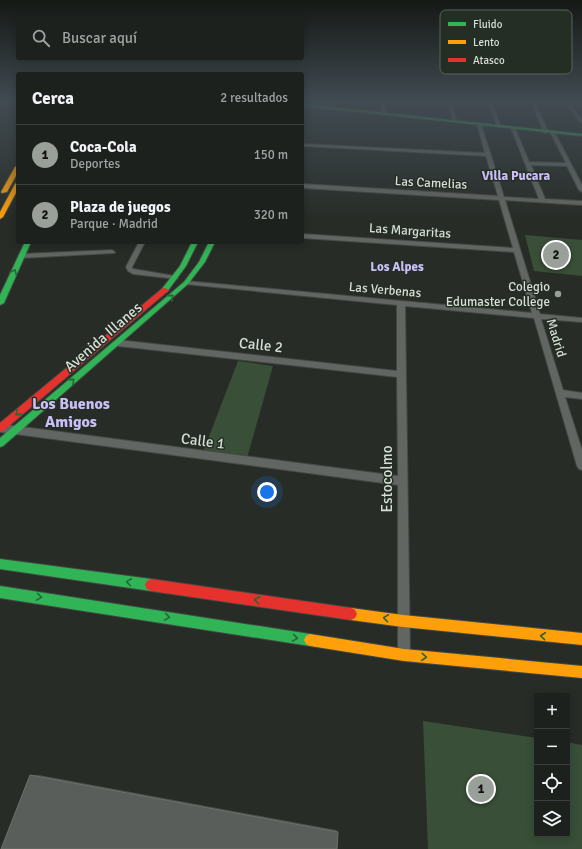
<!DOCTYPE html>
<html lang="es">
<head>
<meta charset="utf-8">
<style>
  :root { --surface:#1d211d; --page:#252926; --text:#f1f3f6; --muted:#a0a3a4; --line:#3b3e3b; --accent:#999f99 }
  body { margin:0; font-family:Signika,sans-serif; background:var(--page); color:var(--text) }
  .controls { position:absolute; right:12px; bottom:12px; display:grid; overflow:hidden; border-radius:4px; box-shadow:0 2px 10px #0003 }
  .controls button { width:36px; height:36px; display:grid; place-items:center; padding:0; border:0; border-bottom:1px solid var(--line); background:var(--surface); color:var(--text); font:20px sans-serif }
  .you { position:absolute; left:267px; top:492px; width:14px; height:14px; margin:-10px; border:3px solid #fff; border-radius:50%; background:#1a73e8; box-shadow:0 0 0 6px #1a73e833 }
  .badge { display:grid; place-items:center; width:26px; height:26px; border-radius:50%; background:var(--accent); color:#111; font-size:13px; font-weight:700 }
  .pin { position:absolute; translate:-50% -50%; border:2px solid #fff; box-shadow:0 1px 4px #0006 }
  .list { margin:0; padding:0; list-style:none }
  h2 { display:flex; justify-content:space-between; align-items:center; height:52px; margin:0; padding:0 16px; font-size:17px }
  h2 small { font-size:13px; font-weight:400; color:var(--muted) }
  .list li { display:grid; grid-template-columns:26px 1fr auto; gap:12px; align-items:center; box-sizing:border-box; height:60px; padding:0 16px; border-top:1px solid var(--line) }
  .list b { display:block; font-size:15px; white-space:nowrap }
  .list p { margin:0; font-size:13px; white-space:nowrap; color:var(--muted) }
  .list em { font-size:13px; font-style:normal; color:var(--muted) }
  .icon { flex:none; width:22px; height:22px; fill:none; stroke:currentColor; stroke-width:2; stroke-linecap:round; stroke-linejoin:round }
  .map { position:relative; flex:none; width:582px; height:849px; overflow:hidden }
  .search { position:absolute; background:var(--surface); box-shadow:0 2px 10px #0003; left:16px; top:16px; width:288px; height:44px; display:flex; align-items:center; gap:10px; box-sizing:border-box; padding:0 14px; border-radius:4px; color:var(--muted); font-size:15px }
  .panel { position:absolute; background:var(--surface); box-shadow:0 2px 10px #0003; left:16px; top:72px; width:288px; height:172px; border-radius:4px }
  .map>svg:first-child { display:block }
</style>
</head>
<body>
<div class="map">
<svg width="582" height="849" viewBox="0 0 582 849">
  <rect width="100%" height="100%" fill="#272c27"/>
  <path fill="#394f38" d="M 525,235 L 582,240 L 582,276 L 534,271 Z
    M 238,361 L 273,366 L 247,458 L 203,452 Z
    M 423,721 L 537,738 L 537,834 L 567,834 L 567,742 L 582,745 L 582,849 L 428,849 Z"/>
  <g fill="none" stroke-linecap="round" stroke-linejoin="round">
    <g stroke="#444844" stroke-width="2">
      <path id="street" d="M 381,101 L 385,101 L 386,115 L 382,114 Z
        M 429,101 L 451,101 L 457,122 L 453,121 L 448,103 Z
        M 487,101 L 491,101 L 501,127 L 497,126 Z
        M 531,101 L 582,103 L 582,105 L 571,105 L 582,120 L 582,124 L 567,105 L 536,103 L 548,132 L 544,133 Z
        M 479,123 L 481,124 L 504,197 L 539,199 L 511,128 L 513,127 L 515,128 L 529,162 L 566,163 L 550,132 L 554,131 L 582,185 L 582,192 L 579,190 L 567,166 L 531,165 L 545,199 L 582,201 L 582,205 L 505,200 L 540,314 L 582,318 L 582,322 L 541,319 L 563,390 L 582,393 L 582,399 L 565,397 L 582,450 L 582,470 L 579,469 L 577,466 L 534,318 L 405,306 L 410,655 L 408,659 L 404,661 L 400,659 L 398,655 L 398,485 L 0,432 L 0,424 L 398,476 L 397,377 L 118,346 L 114,343 L 118,340 L 397,371 L 397,305 L 184,284 L 184,282 L 186,281 L 532,313 L 514,252 L 302,238 L 302,234 L 513,248 L 499,200 L 302,188 L 302,184 L 498,196 L 486,156 L 302,146 L 302,144 L 485,153 L 477,124 Z
        M 139,242 L 145,242 L 132,267 L 133,269 L 175,276 L 178,278 L 177,279 L 133,274 L 128,271 L 126,267 Z
        M 112,250 L 115,252 L 114,253 L 21,258 L 18,256 L 21,254 Z"/>
    </g>
    <g stroke="#444844" stroke-width="2">
      <path id="fast" d="M 302,104 L 582,134 L 582,136 L 302,106 Z
        M 25,242 L 31,242 L 4,303 L 0,305 L 0,295 Z
        M 192,242 L 198,242 L 186,266 L 167,292 L 163,292 L 161,290 L 180,266 Z
        M 209,242 L 215,242 L 205,262 L 188,284 L 3,446 L 0,447 L 0,438 L 184,282 L 199,262 Z
        M 0,559 L 151,579 L 155,581 L 157,585 L 155,589 L 151,591 L 0,569 Z
        M 0,586 L 310,634 L 314,636 L 316,640 L 314,644 L 310,646 L 0,598 Z"/>
    </g>
    <g stroke="#444844" stroke-width="2">
      <path id="slow" d="M 18,165 L 18,172 L 7,192 L 2,193 L 1,192 L 15,167 Z
        M 18,182 L 18,189 L 3,217 L 0,219 L 0,212 L 15,184 Z
        M 351,608 L 403,615 L 582,633 L 582,645 L 403,627 L 351,620 L 347,618 L 345,614 L 347,610 Z
        M 310,634 L 404,649 L 582,666 L 582,678 L 404,661 L 310,646 L 306,644 L 304,640 L 306,636 Z"/>
    </g>
    <g stroke="#444844" stroke-width="2">
      <path id="jam" d="M 163,288 L 165,288 L 169,290 L 3,431 L 0,432 L 0,423 Z
        M 151,579 L 351,608 L 355,610 L 357,614 L 355,618 L 351,620 L 151,591 L 147,589 L 145,585 L 147,581 Z"/>
    </g>
    <use href="#street" fill="#626662" fill-rule="evenodd"/>
    <use href="#fast" fill="#30b455" fill-rule="evenodd"/>
    <use href="#slow" fill="#ff9f0a" fill-rule="evenodd"/>
    <use href="#jam" fill="#e5322d" fill-rule="evenodd"/>
  </g>
  <path fill="#4b4f4b" d="M 30,775 L 39,775 L 336,830 L 338,832 Z"/>
  <path fill="#5a5e5a" stroke="#6d726d" d="M 30,775 L 338,832 L 337,849 L 1,849 Z"/>
  <defs><path id="oneway-chevron" d="M-2-3.5L2.5 0L-2 3.5" fill="none" stroke-width="1.6" stroke-linecap="round" stroke-linejoin="round"/></defs>
  <g stroke="#296438">
    <use href="#oneway-chevron" transform="translate(14 272) rotate(-66)"/>
    <use href="#oneway-chevron" transform="translate(171 297) rotate(-41)"/>
    <use href="#oneway-chevron" transform="translate(72 381) rotate(-41)"/>
    <use href="#oneway-chevron" transform="translate(18 413) rotate(140)"/>
    <use href="#oneway-chevron" transform="translate(129 582) rotate(-172)"/>
    <use href="#oneway-chevron" transform="translate(39 597) rotate(9)"/>
    <use href="#oneway-chevron" transform="translate(257 600) rotate(-172)"/>
    <use href="#oneway-chevron" transform="translate(167 617) rotate(9)"/>
    <use href="#oneway-chevron" transform="translate(386 618) rotate(-172)"/>
    <use href="#oneway-chevron" transform="translate(543 636) rotate(-174)"/>
    <use href="#oneway-chevron" transform="translate(295 638) rotate(9)"/>
    <use href="#oneway-chevron" transform="translate(424 657) rotate(5)"/>
  </g>
  <linearGradient id="sky" x2="0" y2="1"><stop stop-color="#151815"/><stop offset="0.46" stop-color="#414b52"/><stop offset="1" stop-color="#414b52" stop-opacity="0"/></linearGradient>
  <rect width="582" height="220" fill="url(#sky)"/>
  <circle fill="#999f99" stroke="#252e25" stroke-width="1.5" cx="558" cy="294" r="4"/>
  <g text-anchor="middle" dominant-baseline="central" stroke-width="3" stroke-linejoin="round" paint-order="stroke">
    <g font-size="13" font-weight="bold" fill="#cbbff9" stroke="#252e25">
      <text x="516" y="176">Villa Pucara</text>
      <text x="397" y="267">Los Alpes</text>
    </g>
    <g font-size="13" fill="#d7ddd7" stroke="#252e25">
      <text transform="translate(431 183) rotate(3)">Las Camelias</text>
      <text transform="translate(410 231) rotate(4)">Las Margaritas</text>
      <text transform="translate(385 290) rotate(5)">Las Verbenas</text>
      <text transform="translate(556 338) rotate(73)">Madrid</text>
    </g>
    <g font-size="13" fill="#d7ddd7" stroke="#252e25" text-anchor="end">
      <text x="550" y="287">Colegio<tspan x="550" dy="15">Edumaster College</tspan></text>
    </g>
    <g font-size="15" fill="#d7ddd7" stroke="#252e25">
      <text transform="translate(103 337) rotate(-41)">Avenida Illanes</text>
      <text transform="translate(261 345) rotate(6)">Calle 2</text>
      <text transform="translate(203 441) rotate(7)">Calle 1</text>
      <text transform="translate(387 479) rotate(-90)">Estocolmo</text>
    </g>
    <g font-size="16" font-weight="bold" fill="#cbbff9" stroke="#252e25">
      <text x="71" y="404">Los Buenos<tspan x="71" dy="18">Amigos</tspan></text>
    </g>
  </g>
  <rect x="440" y="10" width="132" height="64" rx="6" fill="#252e25" stroke="#5a635a" stroke-width="1"/>
  <rect x="448" y="22" width="18" height="4" fill="#30b455"/>
  <rect x="448" y="40" width="18" height="4" fill="#ff9f0a"/>
  <rect x="448" y="58" width="18" height="4" fill="#e5322d"/>
  <g font-size="11" fill="#d7ddd7">
    <text x="473" y="28">Fluido</text>
    <text x="473" y="46">Lento</text>
    <text x="473" y="64">Atasco</text>
  </g>
</svg>
<div class="controls">
<button>+</button>
<button>−</button>
<button><svg class="icon" aria-label="locate" viewBox="0 0 24 24"><circle cx="12" cy="12" r="6"/><path d="M12 2v4M12 18v4M2 12h4M18 12h4"/></svg></button>
<button><svg class="icon" aria-label="layers" viewBox="0 0 24 24"><path d="M12 4l9 5-9 5-9-5zM3 14l9 5 9-5"/></svg></button>
</div>
<div class="you"></div>
<div class="pin badge" style="left:481px;top:789px">1</div>
<div class="pin badge" style="left:556px;top:255px">2</div>
<div class="search"><svg class="icon" aria-label="search" viewBox="0 0 24 24"><circle cx="10" cy="10" r="6"/><path d="M15 15l6 6"/></svg>Buscar aquí</div>
<section class="panel">
<h2>Cerca<small>2 resultados</small></h2>
<ul class="list">
<li><span class="badge">1</span><div><b>Coca-Cola</b><p>Deportes</p></div><em>150 m</em></li>
<li><span class="badge">2</span><div><b>Plaza de juegos</b><p>Parque · Madrid</p></div><em>320 m</em></li>
</ul>
</section>
</div>
</body>
</html>
